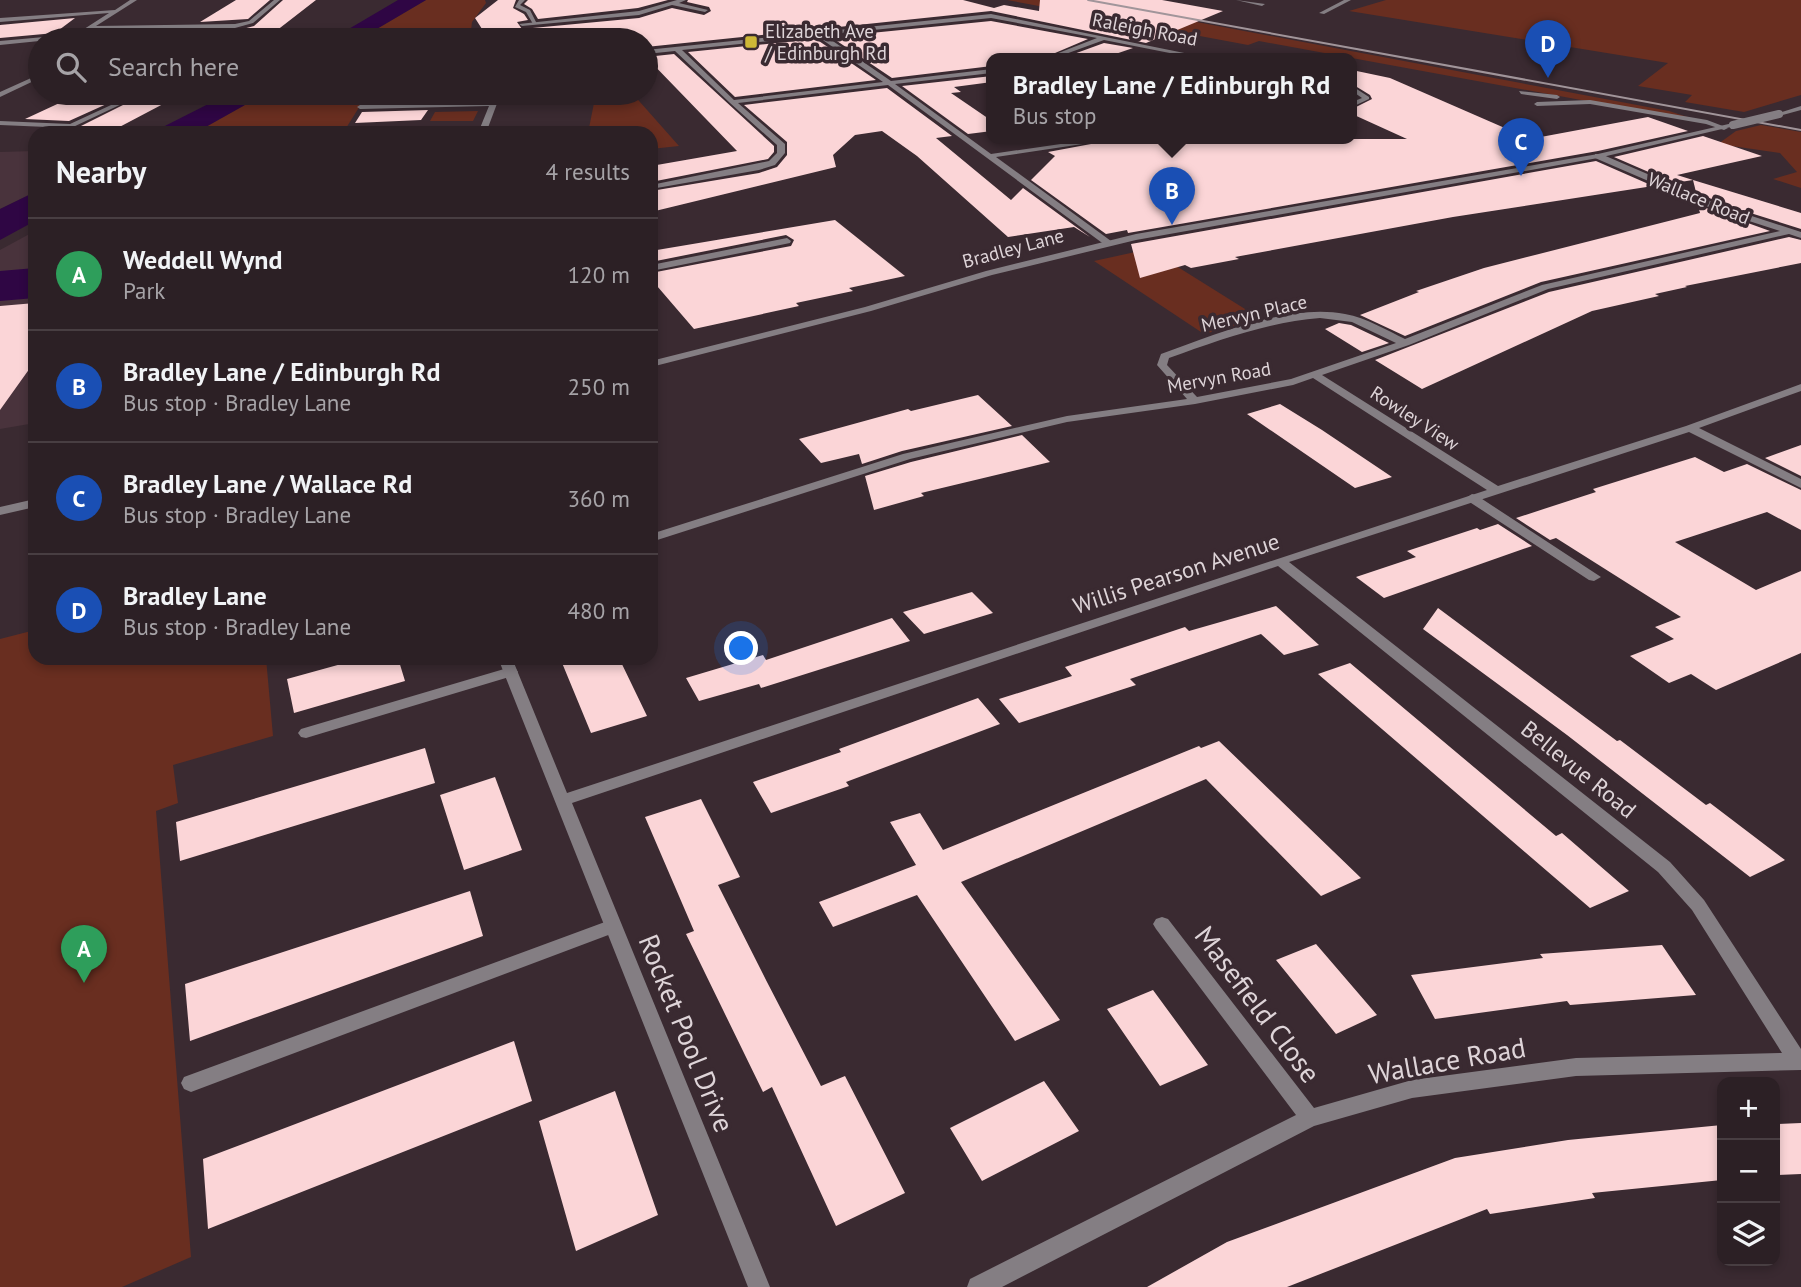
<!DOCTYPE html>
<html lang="en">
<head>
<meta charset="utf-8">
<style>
  :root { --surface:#2c2025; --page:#382d32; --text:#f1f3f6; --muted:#a6a3a7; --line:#483e42; --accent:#2563eb }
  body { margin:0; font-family:"PT Sans",sans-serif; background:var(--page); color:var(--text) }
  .controls { position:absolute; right:21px; bottom:21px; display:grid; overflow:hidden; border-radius:14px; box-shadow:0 4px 10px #0003 }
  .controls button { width:63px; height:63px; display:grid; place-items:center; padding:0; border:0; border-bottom:2px solid var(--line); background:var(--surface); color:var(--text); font:35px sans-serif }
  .you { position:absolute; left:742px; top:649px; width:24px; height:24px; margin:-18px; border:5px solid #fff; border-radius:50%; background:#1a73e8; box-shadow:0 0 0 10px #1a73e833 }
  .badge { display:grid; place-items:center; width:46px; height:46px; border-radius:50%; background:var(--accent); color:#fff; font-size:23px; font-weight:700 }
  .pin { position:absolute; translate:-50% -58px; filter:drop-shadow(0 2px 4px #0008) }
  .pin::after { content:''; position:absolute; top:37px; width:24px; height:21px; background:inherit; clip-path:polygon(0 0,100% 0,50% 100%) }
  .popup { position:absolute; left:986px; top:53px; width:371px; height:91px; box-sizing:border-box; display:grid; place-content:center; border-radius:14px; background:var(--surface); filter:drop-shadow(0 2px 5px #0005); font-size:23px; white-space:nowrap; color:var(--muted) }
  .popup b { font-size:26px; color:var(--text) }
  .popup::after { content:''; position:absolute; left:50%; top:100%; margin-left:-14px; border:14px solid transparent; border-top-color:var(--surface) }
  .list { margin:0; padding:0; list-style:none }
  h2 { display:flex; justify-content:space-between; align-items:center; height:91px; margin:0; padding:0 28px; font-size:30px }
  h2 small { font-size:23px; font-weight:400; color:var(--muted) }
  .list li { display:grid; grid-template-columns:46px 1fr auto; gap:21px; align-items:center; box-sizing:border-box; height:112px; padding:0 28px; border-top:2px solid var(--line) }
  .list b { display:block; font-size:26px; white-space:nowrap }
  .list p { margin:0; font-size:23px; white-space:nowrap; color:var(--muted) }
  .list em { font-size:23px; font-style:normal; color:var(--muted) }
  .icon { flex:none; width:38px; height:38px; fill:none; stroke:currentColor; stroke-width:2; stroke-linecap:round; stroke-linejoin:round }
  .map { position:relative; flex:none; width:1801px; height:1287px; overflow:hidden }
  .search { position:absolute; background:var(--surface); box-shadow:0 4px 10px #0003; left:28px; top:28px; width:630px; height:77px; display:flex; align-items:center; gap:18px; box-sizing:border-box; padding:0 24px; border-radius:38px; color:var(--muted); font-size:26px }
  .panel { position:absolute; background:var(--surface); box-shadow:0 4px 10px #0003; left:28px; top:126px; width:630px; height:539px; border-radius:21px }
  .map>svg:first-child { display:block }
</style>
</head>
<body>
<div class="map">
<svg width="1801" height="1287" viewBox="0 0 1801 1287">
  <rect width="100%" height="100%" fill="#3a2a31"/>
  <path fill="#49333c" d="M 35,151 L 35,192 L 0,209 L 0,152 Z
    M 35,231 L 35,423 L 0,429 L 0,250 Z"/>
  <path fill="#692e20" d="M 426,0 L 485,0 L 486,3 L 472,22 L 470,40 L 358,40 Z
    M 1007,0 L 1080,0 L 1669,111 L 1706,123 L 1259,41 L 1248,45 Z
    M 1386,0 L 1801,0 L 1801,95 L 1744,112 L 1685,102 L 1692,95 L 1638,86 L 1668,63 L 1349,11 Z
    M 266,93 L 368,93 L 343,133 L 195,133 Z
    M 596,93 L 632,93 L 679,146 L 651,149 L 651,133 L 588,133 Z
    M 478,111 L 473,121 L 430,121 L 435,112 Z
    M 1761,125 L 1801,132 L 1801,188 L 1773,179 L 1797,172 L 1780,153 L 1718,144 L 1736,131 Z
    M 1149,249 L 1261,319 L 1204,334 L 1094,261 Z
    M 35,630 L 35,658 L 266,658 L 273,736 L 173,765 L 178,803 L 156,811 L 191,1257 L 122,1287 L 0,1287 L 0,639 Z"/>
  <path fill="#2f0644" d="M 398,0 L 426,0 L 358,40 L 330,40 Z
    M 230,93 L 266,93 L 195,133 L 151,133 Z
    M 35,192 L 35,221 L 0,240 L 0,209 Z
    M 35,268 L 35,298 L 0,301 L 0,271 Z"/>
  <path fill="#fbd5d7" d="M 236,0 L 270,0 L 248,19 L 200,22 Z
    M 283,0 L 316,0 L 276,31 L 267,31 L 258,38 L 172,40 L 185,31 L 235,31 L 254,26 Z
    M 498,0 L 516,0 L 513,8 L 524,14 L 528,20 L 517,22 L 522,29 L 639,18 L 672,8 L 704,15 L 711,11 L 709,7 L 687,2 L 688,0 L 963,0 L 994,8 L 1004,5 L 1039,11 L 1040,0 L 1162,0 L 1223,11 L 1146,43 L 991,11 L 646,47 L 646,40 L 531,40 L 531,38 L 489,40 L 475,18 Z
    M 528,0 L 668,0 L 638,8 L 538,19 L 532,9 L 524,4 Z
    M 75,18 L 55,33 L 0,38 L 0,25 Z
    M 991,21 L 1088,39 L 1041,59 L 992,59 L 992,66 L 892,78 L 831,37 Z
    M 816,39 L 876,80 L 735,97 L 688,52 Z
    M 1104,43 L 1133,48 L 1101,59 L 1060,59 Z
    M 674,54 L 774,146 L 774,152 L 768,159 L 651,182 L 651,166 L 737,151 L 646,57 Z
    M 1352,70 L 1390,78 L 1530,139 L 1648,117 L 1688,131 L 1598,151 L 1128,233 L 1127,230 L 1106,234 L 1031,180 L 1055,156 L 1048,152 L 1118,139 L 1407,139 L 1352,114 L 1352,109 L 1372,99 L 1370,95 L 1352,84 Z
    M 992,76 L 992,82 L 954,87 L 961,92 L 951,93 L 992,121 L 992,131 L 968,134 L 902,86 Z
    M 887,88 L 952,136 L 936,138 L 1011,200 L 1023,188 L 1090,237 L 1074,227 L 1008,237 L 917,156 L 882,131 L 855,135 L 833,155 L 836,167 L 651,212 L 651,191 L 759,173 L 777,167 L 787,155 L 787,142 L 744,105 Z
    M 81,93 L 131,93 L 69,121 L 25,119 Z
    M 147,93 L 184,93 L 110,132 L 73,130 Z
    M 375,93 L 440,93 L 435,101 L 369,102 Z
    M 428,110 L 421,120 L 355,123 L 362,112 Z
    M 1703,136 L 1762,156 L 1677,175 L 1693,180 L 1674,183 L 1614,157 Z
    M 1596,161 L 1653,186 L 1453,217 L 1235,257 L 1239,259 L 1191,268 L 1185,265 L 1140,278 L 1131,244 Z
    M 1693,180 L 1801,213 L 1801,229 L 1725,205 L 1696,192 Z
    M 1698,205 L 1770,231 L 1541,282 L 1405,336 L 1360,315 L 1419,292 L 1416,291 L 1484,268 L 1700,213 Z
    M 835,220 L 905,276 L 849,288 L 853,291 L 796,303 L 799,306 L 694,329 L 651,279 L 651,273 L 791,246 L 794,240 L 786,235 L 651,262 L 651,251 Z
    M 1789,237 L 1801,240 L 1801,263 L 1685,286 L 1687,287 L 1655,294 L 1659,296 L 1592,311 L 1422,389 L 1375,360 L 1549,292 Z
    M 35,303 L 35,361 L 0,410 L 0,306 Z
    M 1339,323 L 1351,325 L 1389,343 L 1362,352 L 1325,329 Z
    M 978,395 L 1012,426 L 902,451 L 862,464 L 859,454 L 821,463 L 799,439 L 908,409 L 911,411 Z
    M 1280,404 L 1322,430 L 1392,477 L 1355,488 L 1247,414 Z
    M 1022,435 L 1050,462 L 921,493 L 924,496 L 874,510 L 865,476 L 911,462 Z
    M 1801,445 L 1801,476 L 1765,458 Z
    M 1695,457 L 1724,472 L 1747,464 L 1801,490 L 1801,530 L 1767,512 L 1675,542 L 1756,590 L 1801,571 L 1801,653 L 1716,690 L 1691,674 L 1669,683 L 1630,656 L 1674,639 L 1655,627 L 1681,617 L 1556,538 L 1550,540 L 1516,518 L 1596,492 L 1593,489 Z
    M 1498,524 L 1532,546 L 1384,598 L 1356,577 L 1416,557 L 1407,551 L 1477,528 L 1480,530 Z
    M 972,592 L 993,613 L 924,634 L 903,612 Z
    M 1276,606 L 1319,645 L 1284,655 L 1261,634 L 1130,679 L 1136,685 L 1019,723 L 999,699 L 1072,676 L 1065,667 L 1185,627 L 1189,631 Z
    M 1438,608 L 1617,741 L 1620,740 L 1706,805 L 1710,803 L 1785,860 L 1750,877 L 1567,735 L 1423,629 Z
    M 892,618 L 910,641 L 761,688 L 759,684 L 699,701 L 686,678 L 763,655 L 766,660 Z
    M 363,658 L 398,658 L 405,681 L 294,713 L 287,679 Z
    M 560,658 L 619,658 L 647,716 L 591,733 Z
    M 1350,663 L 1556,836 L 1562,833 L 1629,891 L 1590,908 L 1318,674 Z
    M 978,698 L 1000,724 L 846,782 L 849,786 L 771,813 L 753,782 L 841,752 L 839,749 Z
    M 1219,741 L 1361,878 L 1321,896 L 1206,779 L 961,882 L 1060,1020 L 1015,1041 L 917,895 L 833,927 L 819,902 L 916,865 L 890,822 L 920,813 L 943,850 L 1199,746 L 1201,748 Z
    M 425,748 L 435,783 L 180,861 L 176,822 Z
    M 495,777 L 522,850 L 464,870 L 440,795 Z
    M 701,799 L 740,877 L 718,885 L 767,982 L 821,1086 L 845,1076 L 905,1193 L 836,1226 L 772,1087 L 763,1092 L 686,934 L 694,931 L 645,817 Z
    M 470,891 L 483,936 L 190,1041 L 185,984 Z
    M 1316,944 L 1377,1015 L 1336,1034 L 1276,960 Z
    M 1662,945 L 1696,995 L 1570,1005 L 1567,1001 L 1435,1019 L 1411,975 L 1543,958 L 1540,954 Z
    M 1153,990 L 1208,1065 L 1160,1086 L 1107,1009 Z
    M 514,1041 L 532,1101 L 208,1229 L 203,1159 Z
    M 1044,1081 L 1079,1131 L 982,1181 L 950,1128 Z
    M 615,1091 L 658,1215 L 576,1251 L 539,1121 Z
    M 1801,1123 L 1801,1174 L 1775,1175 L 1775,1124 Z
    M 1722,1125 L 1722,1180 L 1592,1193 L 1595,1198 L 1490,1214 L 1487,1209 L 1287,1287 L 1147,1287 L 1227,1242 L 1455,1158 L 1568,1140 Z"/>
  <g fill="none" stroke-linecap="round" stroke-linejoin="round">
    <path fill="#847e83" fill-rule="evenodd" d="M 519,0 L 525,0 L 520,5 L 530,10 L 537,24 L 533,24 L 526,12 L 515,7 Z
      M 77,34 L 79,37 L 0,45 L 0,41 Z
      M 1519,91 L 1557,95 L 1560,97 L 1557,99 L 1521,94 Z
      M 1590,100 L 1707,120 L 1728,128 L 1724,130 L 1706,124 L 1590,104 L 1537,106 L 1534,104 L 1537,102 Z
      M 1472,494 L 1476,495 L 1601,577 L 1594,581 L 1589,580 L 1468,501 L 1466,498 Z
      M 511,667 L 516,669 L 518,672 L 516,675 L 306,738 L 301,737 L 298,733 L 301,729 Z
      M 613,919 L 619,921 L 622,926 L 619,931 L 191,1092 L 184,1089 L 181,1083 L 184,1077 Z"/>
    <path fill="#847e83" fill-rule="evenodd" d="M 130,0 L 137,0 L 96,26 L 235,24 L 249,21 L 274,0 L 280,0 L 253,23 L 235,28 L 90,30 L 74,40 L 67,40 L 109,13 L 0,22 L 0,18 L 115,10 Z
      M 677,0 L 686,0 L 679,3 L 708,10 L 705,12 L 672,5 L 639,15 L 522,26 L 519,24 L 639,11 Z
      M 1236,0 L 1265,4 L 1262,6 Z
      M 1344,0 L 1351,0 L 1324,14 L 1319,13 Z
      M 991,14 L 1214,59 L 1200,59 L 1104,40 L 1052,59 L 1043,59 L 1097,38 L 991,18 L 824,35 L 891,81 L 992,69 L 992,73 L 895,84 L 991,154 L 1095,139 L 1116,139 L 996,157 L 1111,241 L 1111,245 L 1105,245 L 888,85 L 738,103 L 785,144 L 785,153 L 775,165 L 759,170 L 651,189 L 651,185 L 769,161 L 777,153 L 777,145 L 730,103 L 675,51 L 646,54 L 646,50 ZM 817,36 L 883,82 L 734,100 L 682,50 Z
      M 40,74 L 40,78 L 0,97 L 0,92 Z
      M 1352,86 L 1369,97 L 1369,99 L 1352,107 L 1352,102 L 1362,98 L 1352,91 Z
      M 137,93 L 145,93 L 71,128 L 0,125 L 0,121 L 70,124 Z
      M 495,93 L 501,93 L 486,133 L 478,133 L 489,106 L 360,109 L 357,107 L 360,105 L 491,102 Z
      M 1595,154 L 1601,154 L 1724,207 L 1801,232 L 1801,238 L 1789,234 L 1548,289 L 1409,345 L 1322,375 L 1498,486 L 1686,426 L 1801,384 L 1801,391 L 1699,428 L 1801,479 L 1801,488 L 1689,432 L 1289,562 L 1670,862 L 1704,900 L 1801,1049 L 1801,1070 L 1576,1076 L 1412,1098 L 1314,1126 L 1002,1287 L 967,1287 L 970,1279 L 1296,1115 L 1156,929 L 1153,924 L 1156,919 L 1162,917 L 1168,919 L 1314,1108 L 1412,1080 L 1576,1058 L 1782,1053 L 1692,910 L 1658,872 L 1278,566 L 572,803 L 770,1287 L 748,1287 L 498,658 L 512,658 L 567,793 L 1487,490 L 1313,378 L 1293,385 L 1195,404 L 1067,422 L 910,459 L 651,542 L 651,534 L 903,454 L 1067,416 L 1187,399 L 1157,365 L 1161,354 C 1214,335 1289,303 1345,314 C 1367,318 1386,330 1405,339 L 1542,285 L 1780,231 L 1718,211 L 1595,158 ZM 1320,318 L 1352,322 L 1396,343 L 1291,379 L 1197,397 L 1167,365 L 1169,358 C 1219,340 1268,322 1320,318 Z
      M 787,238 L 791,241 L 790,243 L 651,271 L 651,265 Z"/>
    <path fill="#847e83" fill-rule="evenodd" d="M 1801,106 L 1801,110 L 1779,116 L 1776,114 Z
      M 1733,123 L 1735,126 L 1598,158 L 1136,240 L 992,275 L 871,311 L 651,367 L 651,361 L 865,307 L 986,271 L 1136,234 L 1598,154 Z
      M 35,499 L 35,507 L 0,515 L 0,507 Z"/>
    <path stroke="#a1959a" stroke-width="2" d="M 1088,0 L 1801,130"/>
    <path stroke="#847e83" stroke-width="8" d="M 1733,125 L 1779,114"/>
  </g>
  <rect fill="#ceb837" stroke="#3a2a31" stroke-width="2.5" x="744" y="35" width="14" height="14" rx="3.5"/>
  <g text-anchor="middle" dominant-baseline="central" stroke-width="7" stroke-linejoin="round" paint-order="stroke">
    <g font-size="19" fill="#ded4d8" stroke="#3a2a31">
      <text transform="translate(1145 29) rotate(11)">Raleigh Road</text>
      <text transform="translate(1699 198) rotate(22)">Wallace Road</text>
      <text transform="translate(1013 248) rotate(-15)">Bradley Lane</text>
      <text transform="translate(1254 313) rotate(-13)">Mervyn Place</text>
      <text transform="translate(1219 377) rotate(-10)">Mervyn Road</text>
      <text transform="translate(1415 418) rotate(33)">Rowley View</text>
    </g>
    <g font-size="19" fill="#ded4d8" stroke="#3a2a31" text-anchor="start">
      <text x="765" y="31">Elizabeth Ave<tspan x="765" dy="22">/ Edinburgh Rd</tspan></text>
    </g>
    <g font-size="23" fill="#ded4d8" stroke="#3a2a31">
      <text transform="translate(1176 573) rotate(-18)">Willis Pearson Avenue</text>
      <text transform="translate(1579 769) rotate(39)">Bellevue Road</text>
    </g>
    <g font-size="28" fill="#ded4d8" stroke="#3a2a31">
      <text transform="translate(1258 1004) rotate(53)">Masefield Close</text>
      <text transform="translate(687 1033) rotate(68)">Rocket Pool Drive</text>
      <text transform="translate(1447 1060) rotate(-10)">Wallace Road</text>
    </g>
  </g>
</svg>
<div class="controls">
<button>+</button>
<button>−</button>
<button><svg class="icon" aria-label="layers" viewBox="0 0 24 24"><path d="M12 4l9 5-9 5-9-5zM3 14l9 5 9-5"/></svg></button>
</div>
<div class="you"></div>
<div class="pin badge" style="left:84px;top:983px;background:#2e9e5b">A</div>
<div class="pin badge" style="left:1172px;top:225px;background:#1a4fb4">B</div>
<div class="popup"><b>Bradley Lane / Edinburgh Rd</b>Bus stop</div>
<div class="pin badge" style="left:1521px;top:176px;background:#1a4fb4">C</div>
<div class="pin badge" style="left:1548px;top:78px;background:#1a4fb4">D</div>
<div class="search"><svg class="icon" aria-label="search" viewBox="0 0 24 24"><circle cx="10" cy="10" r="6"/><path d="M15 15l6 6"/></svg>Search here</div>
<section class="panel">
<h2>Nearby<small>4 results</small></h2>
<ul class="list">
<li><span class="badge" style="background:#2e9e5b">A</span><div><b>Weddell Wynd</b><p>Park</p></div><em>120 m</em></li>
<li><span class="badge" style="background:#1a4fb4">B</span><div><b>Bradley Lane / Edinburgh Rd</b><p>Bus stop · Bradley Lane</p></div><em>250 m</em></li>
<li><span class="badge" style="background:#1a4fb4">C</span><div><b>Bradley Lane / Wallace Rd</b><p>Bus stop · Bradley Lane</p></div><em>360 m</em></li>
<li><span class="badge" style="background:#1a4fb4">D</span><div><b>Bradley Lane</b><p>Bus stop · Bradley Lane</p></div><em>480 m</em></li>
</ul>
</section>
</div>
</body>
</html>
